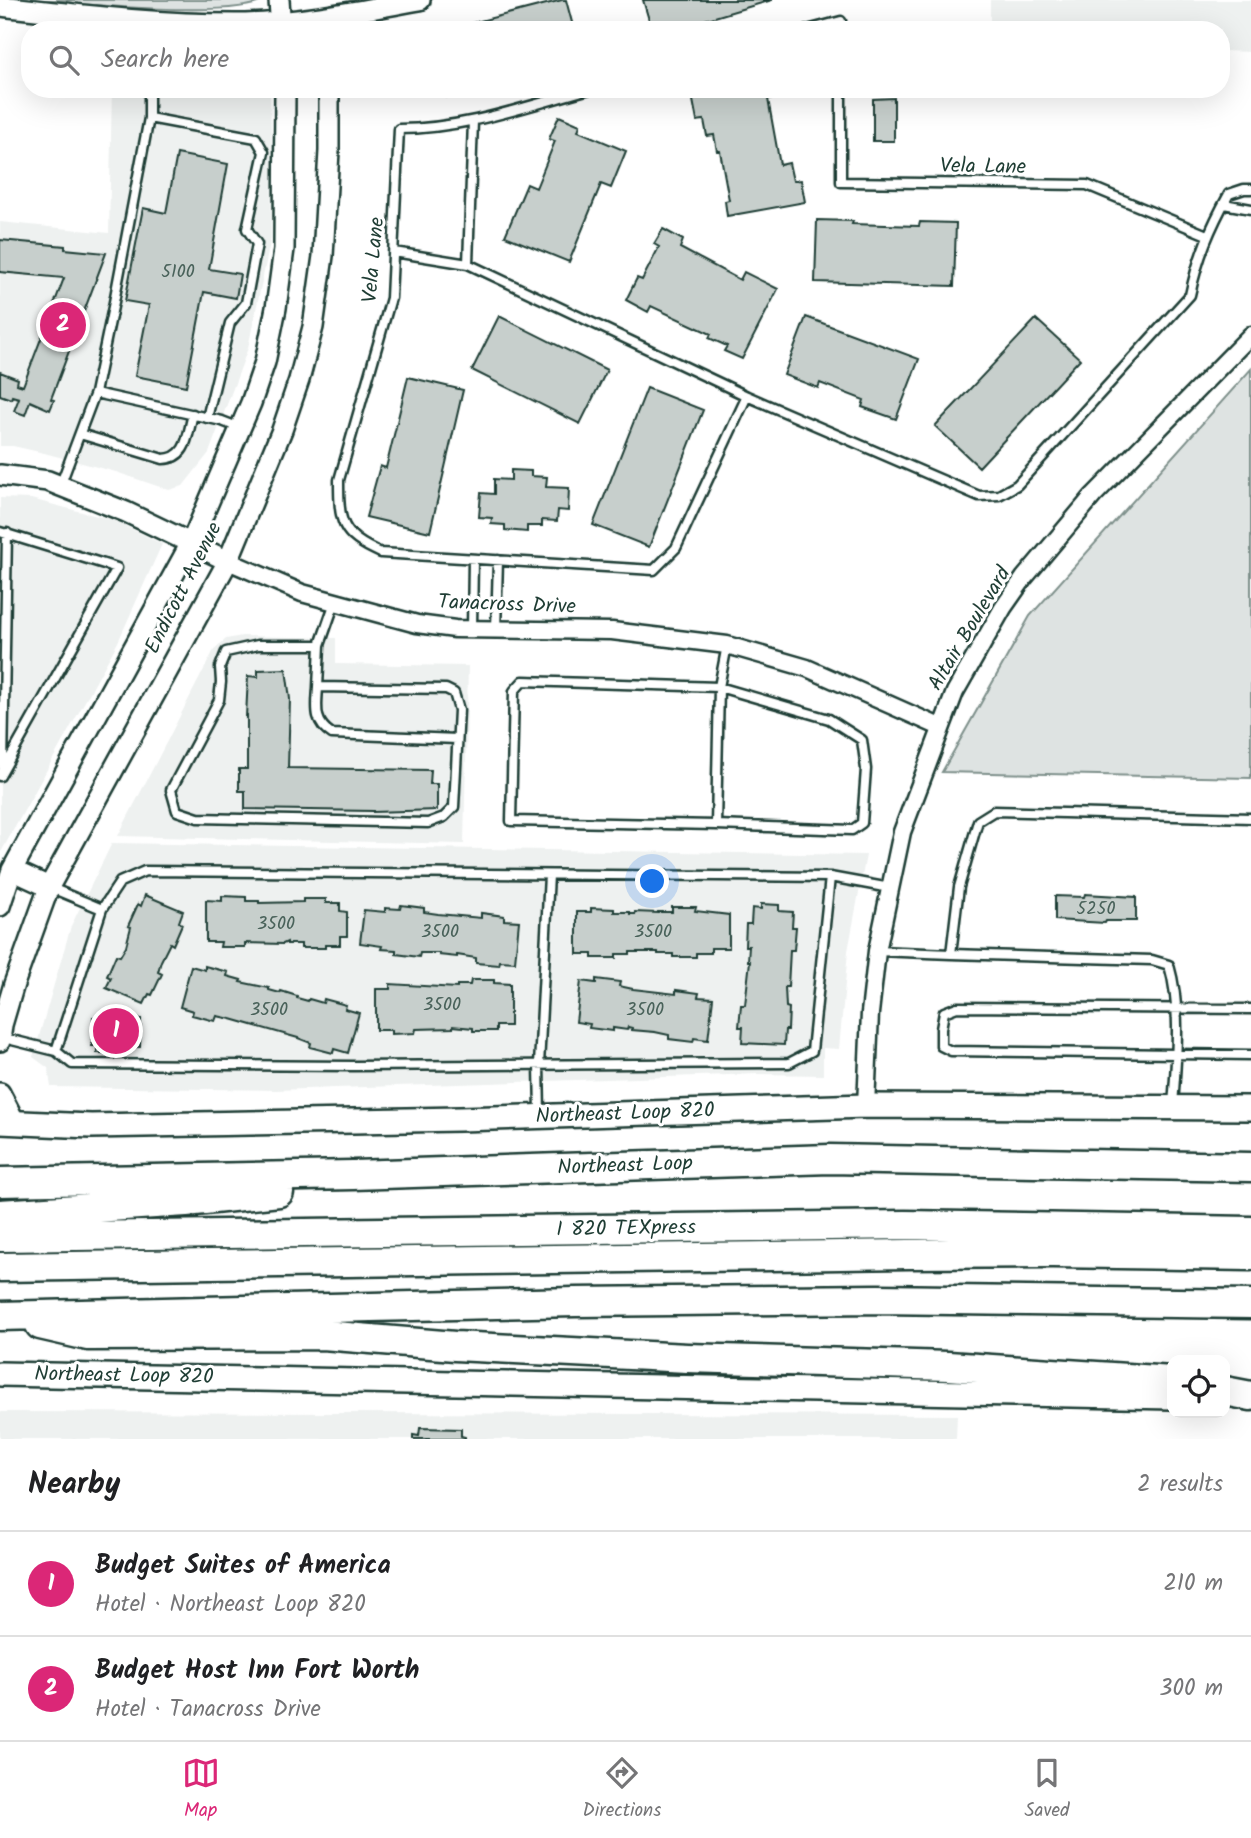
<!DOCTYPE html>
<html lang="en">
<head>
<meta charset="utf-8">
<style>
  :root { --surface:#fff; --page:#f2f2f2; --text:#202124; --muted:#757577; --line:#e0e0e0; --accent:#db2777 }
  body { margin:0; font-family:Kalam,sans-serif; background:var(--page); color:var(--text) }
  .controls { position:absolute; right:21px; bottom:21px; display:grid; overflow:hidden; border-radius:14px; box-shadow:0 7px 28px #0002 }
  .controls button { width:63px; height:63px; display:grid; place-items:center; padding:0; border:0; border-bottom:2px solid var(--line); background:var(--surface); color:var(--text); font:35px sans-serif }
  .you { position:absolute; left:653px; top:882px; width:24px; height:24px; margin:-18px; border:5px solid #fff; border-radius:50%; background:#1a73e8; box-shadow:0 0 0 10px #1a73e833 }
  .badge { display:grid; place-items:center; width:46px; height:46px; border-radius:50%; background:var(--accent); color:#fff; font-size:23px; font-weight:700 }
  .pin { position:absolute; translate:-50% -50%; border:4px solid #fff; box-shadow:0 2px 7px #0006 }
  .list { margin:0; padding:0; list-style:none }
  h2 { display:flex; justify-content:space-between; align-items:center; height:91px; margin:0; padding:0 28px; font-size:30px }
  h2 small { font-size:23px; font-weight:400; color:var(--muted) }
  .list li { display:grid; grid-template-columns:46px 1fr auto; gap:21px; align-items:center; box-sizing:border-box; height:105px; padding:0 28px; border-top:2px solid var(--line) }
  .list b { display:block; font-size:26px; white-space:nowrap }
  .list p { margin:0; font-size:23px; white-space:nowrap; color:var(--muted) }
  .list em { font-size:23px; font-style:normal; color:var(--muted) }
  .icon { flex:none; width:38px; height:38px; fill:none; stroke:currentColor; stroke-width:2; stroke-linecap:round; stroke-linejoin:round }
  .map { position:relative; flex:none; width:1251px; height:1439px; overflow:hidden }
  .search { position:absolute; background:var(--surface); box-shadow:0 7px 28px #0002; left:21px; right:21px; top:21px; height:77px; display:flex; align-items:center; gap:18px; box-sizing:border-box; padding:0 24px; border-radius:28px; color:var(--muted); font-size:26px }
  .sheet { height:301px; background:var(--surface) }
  nav { display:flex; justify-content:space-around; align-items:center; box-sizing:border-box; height:98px; border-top:2px solid var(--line); background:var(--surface); font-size:19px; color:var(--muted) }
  nav a { display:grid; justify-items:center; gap:4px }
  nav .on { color:var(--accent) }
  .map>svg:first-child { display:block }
</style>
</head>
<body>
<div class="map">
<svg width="1251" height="1439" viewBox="0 0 1251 1439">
  <rect width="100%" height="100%" fill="#fff"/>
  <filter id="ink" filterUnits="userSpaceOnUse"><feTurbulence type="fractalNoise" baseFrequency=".0143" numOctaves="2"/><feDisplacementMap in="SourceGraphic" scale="14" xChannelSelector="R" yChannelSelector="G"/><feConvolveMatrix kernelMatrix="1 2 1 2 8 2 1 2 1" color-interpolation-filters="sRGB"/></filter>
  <g filter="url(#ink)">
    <path fill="#eef1f0" d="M 990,0 L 1251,0 L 1251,52 L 1221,51 L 1221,30 L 990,30 Z
      M 112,89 L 270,89 L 272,176 L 271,238 L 248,348 L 209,453 L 183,486 L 169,490 L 116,472 L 44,453 L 13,446 L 0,446 L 0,222 L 109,233 Z
      M 0,498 L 31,499 L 113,520 L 162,544 L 118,642 L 0,854 Z
      M 242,636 L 336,638 L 336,664 L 468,666 L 464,844 L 118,836 L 214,650 L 226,639 Z
      M 112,843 L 866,855 L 848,951 L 839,1049 L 823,1048 L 823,1075 L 758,1074 L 275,1090 L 51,1087 L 48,1068 L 33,1057 L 71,926 Z
      M 0,1412 L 957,1415 L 956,1439 L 0,1439 Z"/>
    <path fill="#dee3e2" stroke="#7e908b" stroke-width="2" d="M 44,0 L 263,0 C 239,18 80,5 44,0 Z
      M 1251,369 L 1251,778 L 942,772 L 1030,616 Z"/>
    <path fill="#c7cfcc" stroke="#1f3d34" stroke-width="2" d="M 562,0 L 566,0 L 574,30 L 445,30 Z
      M 643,0 L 772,0 L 671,30 L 652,30 Z
      M 445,89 L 480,89 L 447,97 Z
      M 723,89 L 771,89 L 772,98 L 768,99 L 780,165 L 789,163 L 793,181 L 801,180 L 805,202 L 727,216 L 725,201 L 729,200 L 720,151 L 717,151 L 714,135 L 707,136 L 704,120 L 697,121 L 692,95 Z
      M 894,98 L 894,141 L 873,141 L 873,99 Z
      M 559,116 L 580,125 L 578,131 L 626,151 L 611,188 L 601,184 L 569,262 L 505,236 L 527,184 L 536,188 L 555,141 L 549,139 Z
      M 177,154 L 228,164 L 209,269 L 240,274 L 236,298 L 204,292 L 186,386 L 135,376 L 149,305 L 125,301 L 143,208 L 166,213 Z
      M 817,220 L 853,221 L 852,224 L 919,226 L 920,222 L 956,223 L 954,286 L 815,282 Z
      M 663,229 L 683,240 L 680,248 L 740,280 L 744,272 L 778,289 L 742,359 L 724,351 L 727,346 L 709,338 L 711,334 L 651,306 L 648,312 L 626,300 L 637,278 L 642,280 L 659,247 L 654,244 Z
      M 0,240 L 65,246 L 65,249 L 106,253 L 51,399 L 54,400 L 50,410 L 30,401 L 25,415 L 14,411 L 19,398 L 12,396 L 11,399 L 0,395 L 0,372 L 18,379 L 17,384 L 23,386 L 64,278 L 0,272 Z
      M 499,316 L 607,370 L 580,424 L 472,370 Z
      M 806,317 L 919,359 L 896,419 L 862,407 L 864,400 L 820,383 L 818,388 L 784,375 Z
      M 1036,319 L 1080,359 L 979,467 L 935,426 Z
      M 408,377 L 463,390 L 430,532 L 366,517 L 380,466 L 386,468 Z
      M 647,388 L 703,410 L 649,547 L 593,525 Z
      M 511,470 L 531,471 L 531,476 L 547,477 L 546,487 L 569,488 L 568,511 L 558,510 L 557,521 L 542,520 L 542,526 L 527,526 L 527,532 L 505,530 L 505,525 L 491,524 L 492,518 L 479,517 L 481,493 L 494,494 L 494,479 L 511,480 Z
      M 286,669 L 290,699 L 288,768 L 431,770 L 430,784 L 437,784 L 437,810 L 373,812 L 373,811 L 245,809 L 245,791 L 239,791 L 239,769 L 247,769 L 247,716 L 246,717 L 248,676 L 258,677 L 258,670 Z
      M 1085,894 L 1136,897 L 1136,921 L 1106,921 L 1105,923 L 1055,920 L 1055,896 L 1084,897 Z
      M 145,895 L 183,911 L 179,922 L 182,924 L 173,945 L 170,943 L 161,961 L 158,972 L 162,974 L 152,995 L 149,994 L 144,1004 L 106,988 L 111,978 L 107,976 L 116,955 L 120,956 L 126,946 L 131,927 L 128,926 L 138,904 L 141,906 Z
      M 222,896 L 246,897 L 246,901 L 259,901 L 259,903 L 303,902 L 303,899 L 326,899 L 326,903 L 340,903 L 340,911 L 347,912 L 347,936 L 340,936 L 340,945 L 325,945 L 325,948 L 301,948 L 301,944 L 287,944 L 287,942 L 283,944 L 245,943 L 245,947 L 220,947 L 221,942 L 206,942 L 206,900 L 222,901 Z
      M 761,904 L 779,905 L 779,911 L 793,912 L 792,927 L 796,927 L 794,950 L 790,950 L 788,987 L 785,987 L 786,1007 L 789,1008 L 788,1030 L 785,1030 L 784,1045 L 742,1043 L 743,1027 L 739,1027 L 741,1005 L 745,1005 L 750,961 L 748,961 L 749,946 L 745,946 L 746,924 L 751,924 L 752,908 L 761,909 Z
      M 401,905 L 424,908 L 424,912 L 438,914 L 481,918 L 481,913 L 504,916 L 504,920 L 519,921 L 515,962 L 500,961 L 499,965 L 476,963 L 476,958 L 457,955 L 457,957 L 439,955 L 439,953 L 420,953 L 419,957 L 396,954 L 396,950 L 381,949 L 382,946 L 360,943 L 364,910 L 385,912 L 385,908 L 400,909 Z
      M 672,907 L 696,907 L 695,911 L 729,915 L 729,948 L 711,948 L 711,953 L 696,953 L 696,957 L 673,957 L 673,954 L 658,954 L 658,952 L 630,952 L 630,954 L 616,954 L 616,958 L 592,958 L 592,954 L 577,954 L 577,912 L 591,912 L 591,908 L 614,909 L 614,912 L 630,912 L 630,914 L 635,914 L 635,912 L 658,913 L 658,912 L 672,912 Z
      M 191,966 L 205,970 L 205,966 L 228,972 L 227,976 L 241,980 L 240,982 L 269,988 L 269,990 L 280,993 L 281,991 L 297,996 L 297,998 L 308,1001 L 309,999 L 323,1003 L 324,999 L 346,1005 L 345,1009 L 359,1013 L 348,1053 L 334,1049 L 333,1053 L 310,1047 L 311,1043 L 298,1038 L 231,1019 L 217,1016 L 215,1021 L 192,1015 L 193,1011 L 180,1007 Z
      M 596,979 L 620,982 L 619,986 L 633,989 L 676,994 L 676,990 L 699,993 L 698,997 L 713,998 L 708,1040 L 694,1038 L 693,1042 L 669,1039 L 669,1035 L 655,1032 L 632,1030 L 632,1028 L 628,1027 L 627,1030 L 613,1028 L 613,1031 L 589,1028 L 590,1024 L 576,1022 L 581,981 L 596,983 Z
      M 471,980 L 494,980 L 494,983 L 510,984 L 510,1026 L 496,1026 L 496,1031 L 473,1031 L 473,1028 L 453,1026 L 453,1028 L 416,1029 L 415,1033 L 391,1034 L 391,1030 L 376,1030 L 376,989 L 390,989 L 390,984 L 457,988 L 457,985 L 470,985 Z
      M 93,1017 L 141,1019 L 140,1047 L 104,1046 L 104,1053 L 97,1053 L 97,1046 L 92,1046 Z
      M 420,1428 L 461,1429 L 461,1436 L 465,1437 L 465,1439 L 413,1439 L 413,1435 L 419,1436 Z"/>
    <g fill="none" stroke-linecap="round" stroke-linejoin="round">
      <g stroke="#1f3d34" stroke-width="13">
        <path id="service" d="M 807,30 L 841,21 L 841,30
          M 590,89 C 527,106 464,129 399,129 L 391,298 L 339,480 C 339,522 340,535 381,553 L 654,570 L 676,548 L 747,396
          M 841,89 L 841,182 L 1087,185 L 1207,235
          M 149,118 L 149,89
          M 1224,204 L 1251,209
          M 394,252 L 468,264 L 747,396 L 979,496 L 999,495 L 1017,485 L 1190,295 C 1198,257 1210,228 1229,194 L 1244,189 L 1251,189
          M 468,264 L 473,121
          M 95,393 L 222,421 L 240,428
          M 80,434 L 163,459 C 188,458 187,435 193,414
          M 60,486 L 95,393 L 114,302 L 149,118 L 256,138 L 264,152 L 247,229 L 257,244 L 246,303 L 230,323 L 207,418
          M 0,532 L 117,568 L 0,776
          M 472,629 L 473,559
          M 496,630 L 498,560
          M 320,645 L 258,645 L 226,652 L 220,667 L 221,682 L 219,700 L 171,790 L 177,811 L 198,818 L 428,823 L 444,817 L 454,807 L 459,710 L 454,693 L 446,689 L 318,687 L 320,645 L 335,602
          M 318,687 C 317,707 313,722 332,734 L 457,739
          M 3,767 L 7,533
          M 716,825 L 852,830 L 862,823 L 866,769 L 862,740 L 829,719 L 719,687 L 523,681 L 514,691 L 511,821 L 716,825 L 719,687 L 727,645
          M 49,887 L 102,909 L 120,882 L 145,871 L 830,877
          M 877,951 L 951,954 L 959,887 L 978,821 L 994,811 L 1251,818
          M 951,954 L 1152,960 L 1169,965 C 1182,1009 1176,1060 1173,1106
          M 1251,1009 L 957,1007 L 944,1012 L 941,1029 L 941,1046 L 951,1051 L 1251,1055
          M 0,1037 L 56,1051 L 72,1064 L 354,1066 L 789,1063 L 812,1051 L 830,877 L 890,888
          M 56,1051 L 102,909
          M 540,1113 L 539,1065 L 549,875"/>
      </g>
      <g stroke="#1f3d34" stroke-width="21">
        <path id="minor" d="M 228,561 L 302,593 L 417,624 L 455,629 L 612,631 L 727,645 L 807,668 L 940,727
          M 866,1106 L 870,1013 L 877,951 L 902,832 L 955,692 L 1003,608 L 1024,578 L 1093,496 L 1251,335"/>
      </g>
      <g stroke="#1f3d34" stroke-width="24">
        <path id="tertiary" d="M 279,0 L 281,30
          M 0,6 C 81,15 164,25 246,24 C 304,22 363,10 420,0
          M 0,475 L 48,481 L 126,512 L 228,561
          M 12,870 L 49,887
          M 0,906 L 12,870 L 191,543 L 251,403 L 265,362 L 276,308 L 284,249 L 285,89
          M 0,1041 L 2,1025 L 14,984 L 49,887 L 228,561 L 282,430 L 299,380 L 313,327 L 323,256 L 329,151 L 329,89
          M 0,1093 L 15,1122"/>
      </g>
      <g stroke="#1f3d34" stroke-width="28">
        <path id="secondary" d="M 0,1122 L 91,1126 L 460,1119 L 866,1106 L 1251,1108
          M 0,1374 L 1172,1397"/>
      </g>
      <g stroke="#1f3d34" stroke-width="33">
        <path id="motorway" d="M 0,1182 L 353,1175 L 830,1159 L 1251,1167
          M 0,1214 L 186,1202 L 279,1192
          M 0,1237 L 905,1225 L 1251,1231
          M 0,1267 L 909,1254 L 1052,1253 L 1251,1256
          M 0,1316 L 575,1302 L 878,1299 L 1251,1304
          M 40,1325 L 88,1336 L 323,1335 L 455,1346 L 687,1358 L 948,1366 L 1172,1381
          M 1225,1391 L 1251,1396"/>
      </g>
      <use href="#service" stroke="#fff" stroke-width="8"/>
      <use href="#minor" stroke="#fff" stroke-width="16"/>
      <use href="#tertiary" stroke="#fff" stroke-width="19"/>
      <use href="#secondary" stroke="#fff" stroke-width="23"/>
      <use href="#motorway" stroke="#fff" stroke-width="28"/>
    </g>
  </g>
  <g text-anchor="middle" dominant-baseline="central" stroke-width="6" stroke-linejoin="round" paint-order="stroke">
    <g font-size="18" fill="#49625a">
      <text x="178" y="272">5100</text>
      <text x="1096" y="909">5250</text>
      <text x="276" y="924">3500</text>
      <text x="440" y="932">3500</text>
      <text x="653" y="932">3500</text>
      <text x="442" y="1005">3500</text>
      <text x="269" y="1010">3500</text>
      <text x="645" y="1010">3500</text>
    </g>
    <g font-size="21" fill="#1f3d34" stroke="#fff">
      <text transform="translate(983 167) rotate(1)">Vela Lane</text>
      <text transform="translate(374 260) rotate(-85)">Vela Lane</text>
      <text transform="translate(184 588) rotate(-63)">Endicott Avenue</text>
      <text transform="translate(507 605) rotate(2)">Tanacross Drive</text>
      <text transform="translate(970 629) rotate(-59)">Altair Boulevard</text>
      <text transform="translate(625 1114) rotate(-2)">Northeast Loop 820</text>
      <text transform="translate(625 1166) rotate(-2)">Northeast Loop</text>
      <text transform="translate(626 1229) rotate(-1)">I 820 TEXpress</text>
      <text transform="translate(124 1376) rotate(1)">Northeast Loop 820</text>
    </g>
  </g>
</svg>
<div class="controls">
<button><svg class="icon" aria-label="locate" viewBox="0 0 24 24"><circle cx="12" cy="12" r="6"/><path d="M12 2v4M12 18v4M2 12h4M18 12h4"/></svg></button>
</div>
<div class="you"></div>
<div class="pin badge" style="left:116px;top:1031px">1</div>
<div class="pin badge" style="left:63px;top:325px">2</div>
<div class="search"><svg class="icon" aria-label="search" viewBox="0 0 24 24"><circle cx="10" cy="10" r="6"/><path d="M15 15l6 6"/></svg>Search here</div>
</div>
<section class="sheet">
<h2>Nearby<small>2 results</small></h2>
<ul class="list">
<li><span class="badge">1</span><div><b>Budget Suites of America</b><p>Hotel · Northeast Loop 820</p></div><em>210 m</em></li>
<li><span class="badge">2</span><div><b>Budget Host Inn Fort Worth</b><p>Hotel · Tanacross Drive</p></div><em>300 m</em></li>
</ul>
</section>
<nav>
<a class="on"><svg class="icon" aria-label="map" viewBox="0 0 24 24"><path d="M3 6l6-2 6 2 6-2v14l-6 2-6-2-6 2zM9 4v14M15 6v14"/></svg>Map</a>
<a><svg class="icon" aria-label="directions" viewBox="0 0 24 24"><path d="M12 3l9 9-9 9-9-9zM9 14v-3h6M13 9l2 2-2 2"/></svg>Directions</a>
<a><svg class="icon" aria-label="saved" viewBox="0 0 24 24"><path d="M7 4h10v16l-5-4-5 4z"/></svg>Saved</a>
</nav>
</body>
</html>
